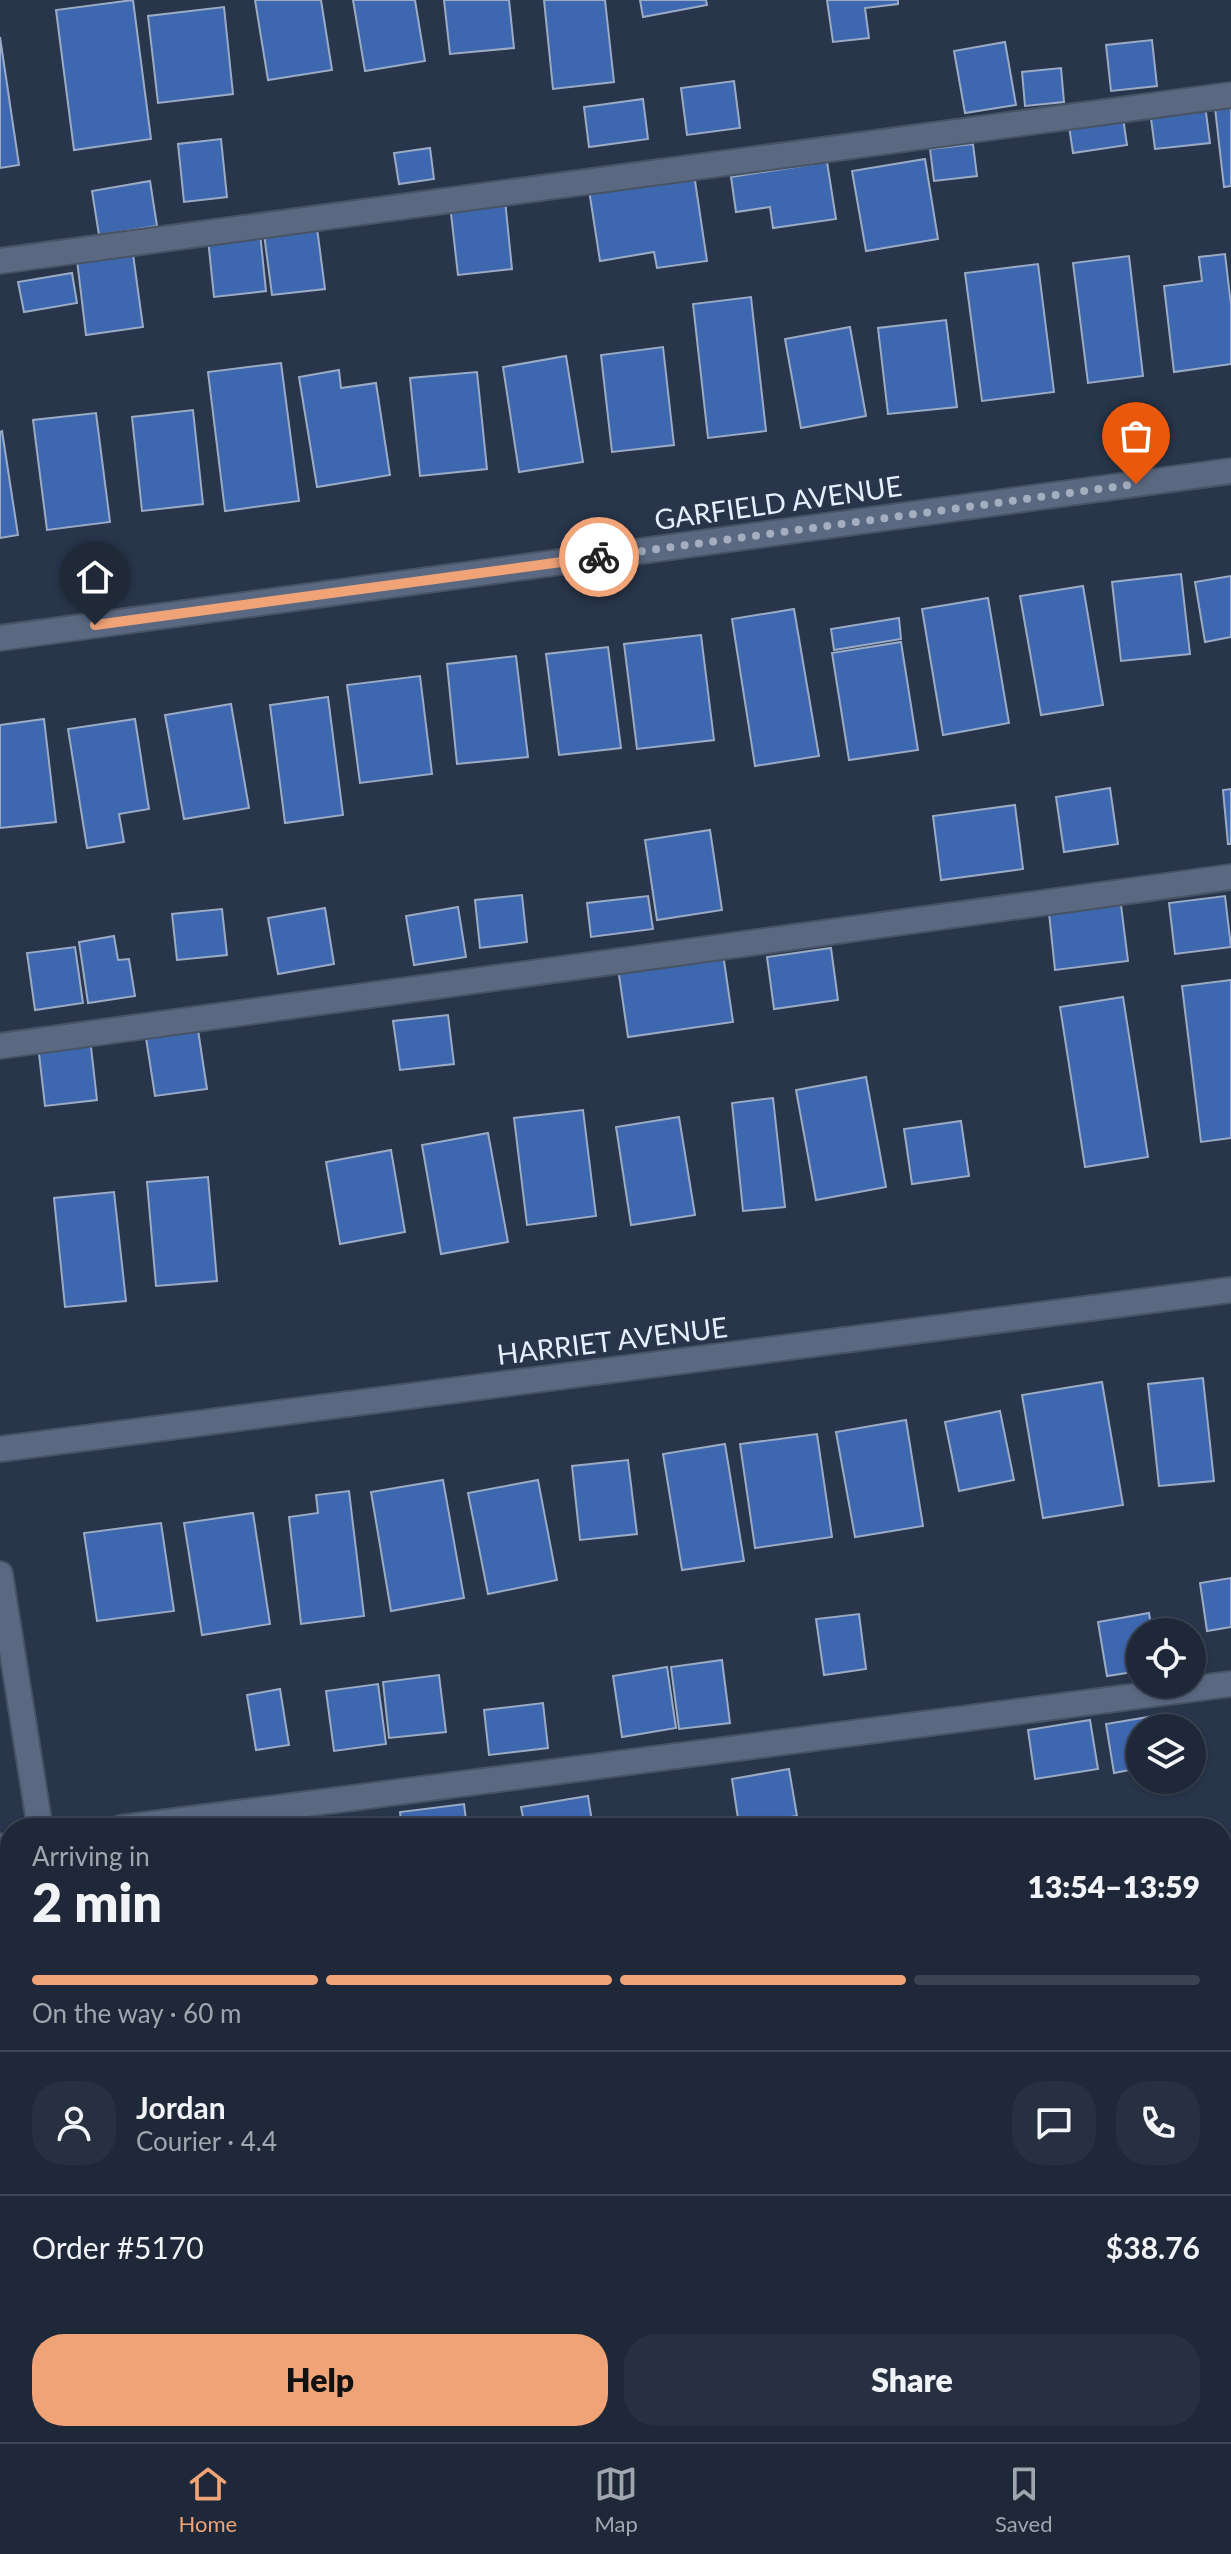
<!DOCTYPE html>
<html lang="en">
<head>
<meta charset="utf-8">
<style>
  body { margin:0; font-family:Lato,sans-serif; background:#263040; color:#f1f3f6; height:100vh; display:flex; flex-direction:column; font-size:30px; white-space:nowrap }
  * { box-sizing:border-box; margin:0 }
  p { font-size:26px; color:#a1a6ae }
  .icon { flex:none; width:44px; height:44px; fill:none; stroke:currentColor; stroke-width:2; stroke-linecap:round; stroke-linejoin:round }
  .map { position:relative; flex:1; overflow:hidden }
  .sheet { position:absolute; left:0px; top:1818px; width:1232px; height:624px; display:flex; flex-direction:column; background:#1e2838; border-radius:32px 32px 0 0; box-shadow:0 2px 6px #0004,0 0 0 2px #3c4453 }
  .sheet>* { flex:none }
  .controls { position:absolute; left:1126px; top:1618px; display:grid; gap:16px }
  .controls a { display:grid; place-items:center; width:80px; height:80px; border-radius:50%; background:#1e2838; box-shadow:0 2px 6px #0004,0 0 0 2px #3c4453; font-size:40px }
  .pin { position:absolute; display:grid; place-items:center; width:68px; height:68px; color:#fff; margin:-82px -34px; border-radius:50% 50% 50% 0; rotate:-45deg; box-shadow:0 0 8px #0007 }
  .pin .icon { rotate:45deg }
  .courier { position:absolute; display:grid; place-items:center; width:80px; height:80px; margin:-40px; border:6px solid #efa377; border-radius:50%; background:#fff; color:#222; box-shadow:0 2px 10px #0007 }
  .overview em { font-style:normal; font-weight:800 }
  .overview div { display:flex; flex-direction:column-reverse }
  .overview { display:flex; align-items:center; justify-content:space-between; height:136px; padding:0 32px }
  h1 { font-size:52px; font-weight:800; line-height:60px }
  .bar { display:grid; grid-template-columns:repeat(4,1fr); gap:12px 8px; align-content:center; height:96px; padding:0 32px }
  .bar i { height:10px; border-radius:6px; background:#3c4453 }
  .bar .on { background:#efa377 }
  .bar p { grid-column:span 4 }
  .line { display:flex; align-items:center; gap:20px; padding:0 32px; border-top:2px solid #3c4453 }
  .line div { flex:1 }
  .round { display:grid; place-items:center; flex:none; width:84px; height:84px; border-radius:32px; background:#263040 }
  .cta { display:flex; gap:16px; margin-top:auto; padding:16px 32px }
  .cta a { flex:1; height:92px; border-radius:32px; background:#efa377; color:#111; font-size:32px; font-weight:800; line-height:92px; text-align:center }
  .cta a+a { background:#263040; color:#f1f3f6 }
  .tabs { display:flex; justify-content:space-around; align-items:center; height:112px; border-top:2px solid #3c4453; background:#1e2838; font-size:22px; color:#a1a6ae }
  .tabs a { display:grid; justify-items:center; gap:4px }
  .tabs .on { color:#efa377 }
  .map>svg:first-child { display:block }
</style>
</head>
<body>
<div class="map">
<svg width="1231" height="2442" viewBox="0 0 1231 2442">
  <rect width="100%" height="100%" fill="#28354a"/>
  <g fill="#3d67af" stroke="#9babc5" stroke-width="2">
    <polygon points="133,0 151,139 74,150 56,10"/>
    <polygon points="255,0 321,0 332,70 268,80"/>
    <polygon points="353,0 415,0 425,61 365,71"/>
    <polygon points="444,0 509,0 514,48 450,54"/>
    <polygon points="544,0 605,0 614,82 553,89"/>
    <polygon points="640,0 706,0 707,5 643,17"/>
    <polygon points="827,0 898,0 898,4 865,8 869,38 833,42"/>
    <polygon points="224,7 233,94 158,103 148,16"/>
    <polygon points="0,37 19,165 0,168"/>
    <polygon points="1152,40 1157,86 1111,91 1106,45"/>
    <polygon points="1005,42 1016,105 965,113 954,51"/>
    <polygon points="1061,68 1064,102 1025,106 1022,72"/>
    <polygon points="734,81 740,128 687,135 681,88"/>
    <polygon points="643,99 648,139 589,147 584,107"/>
    <polygon points="1205,105 1210,143 1155,149 1150,111"/>
    <polygon points="1231,106 1231,186 1224,187 1215,108"/>
    <polygon points="1123,118 1127,145 1073,153 1069,126"/>
    <polygon points="221,139 227,197 184,202 178,144"/>
    <polygon points="973,144 977,176 934,181 930,149"/>
    <polygon points="430,148 434,179 399,184 394,153"/>
    <polygon points="925,159 938,239 866,251 852,171"/>
    <polygon points="827,162 836,219 773,228 770,207 736,212 731,177"/>
    <polygon points="694,174 707,261 657,268 654,252 600,261 589,190"/>
    <polygon points="150,181 157,226 99,235 92,191"/>
    <polygon points="505,200 512,269 458,275 450,205"/>
    <polygon points="317,228 325,289 272,295 264,234"/>
    <polygon points="260,233 266,291 214,297 208,239"/>
    <polygon points="133,254 143,327 86,335 77,260"/>
    <polygon points="1225,254 1231,305 1231,364 1174,372 1164,286 1202,281 1199,257"/>
    <polygon points="1129,256 1143,376 1088,383 1073,263"/>
    <polygon points="1038,264 1054,392 982,401 965,273"/>
    <polygon points="72,273 77,303 24,312 18,282"/>
    <polygon points="751,297 766,431 708,438 693,304"/>
    <polygon points="946,320 957,407 888,414 878,328"/>
    <polygon points="850,327 866,416 801,428 785,339"/>
    <polygon points="663,347 674,445 612,452 601,355"/>
    <polygon points="566,356 583,462 519,472 503,367"/>
    <polygon points="281,363 299,501 225,511 208,372"/>
    <polygon points="339,370 341,388 376,383 390,475 317,487 299,377"/>
    <polygon points="477,372 487,469 420,476 410,378"/>
    <polygon points="193,410 203,504 142,511 132,417"/>
    <polygon points="96,413 110,522 47,530 33,420"/>
    <polygon points="2,431 18,535 0,538 0,432"/>
    <polygon points="1181,574 1190,654 1121,661 1112,582"/>
    <polygon points="1231,576 1231,637 1205,642 1195,582"/>
    <polygon points="1083,586 1103,705 1041,715 1020,596"/>
    <polygon points="988,598 1009,723 943,735 922,609"/>
    <polygon points="794,609 819,756 755,766 732,619"/>
    <polygon points="899,618 901,639 834,650 831,629"/>
    <polygon points="701,635 714,740 637,749 624,644"/>
    <polygon points="901,642 918,750 849,760 832,653"/>
    <polygon points="608,647 621,748 559,755 546,654"/>
    <polygon points="516,656 528,757 457,764 447,664"/>
    <polygon points="420,676 432,774 360,783 347,685"/>
    <polygon points="328,697 343,815 285,823 270,705"/>
    <polygon points="231,704 249,808 184,819 165,715"/>
    <polygon points="44,719 56,822 0,828 0,725"/>
    <polygon points="135,719 149,809 119,814 124,842 87,848 68,729"/>
    <polygon points="1110,788 1118,844 1064,852 1056,797"/>
    <polygon points="1231,789 1231,844 1228,844 1223,790"/>
    <polygon points="1015,805 1023,869 941,880 933,816"/>
    <polygon points="710,830 722,910 657,920 645,840"/>
    <polygon points="522,895 527,942 480,948 475,900"/>
    <polygon points="648,896 653,929 591,937 587,903"/>
    <polygon points="1225,896 1231,947 1175,954 1169,903"/>
    <polygon points="1121,905 1128,961 1055,970 1049,913"/>
    <polygon points="458,907 466,957 414,965 406,916"/>
    <polygon points="325,908 334,964 278,974 268,918"/>
    <polygon points="222,909 227,955 177,960 172,914"/>
    <polygon points="114,936 118,960 129,959 135,996 88,1003 79,942"/>
    <polygon points="75,947 83,1003 35,1010 27,953"/>
    <polygon points="831,948 838,1000 774,1009 767,957"/>
    <polygon points="723,954 733,1022 628,1037 618,968"/>
    <polygon points="1231,980 1231,1138 1201,1142 1182,986"/>
    <polygon points="1123,997 1148,1157 1085,1167 1060,1007"/>
    <polygon points="448,1015 454,1064 400,1070 393,1021"/>
    <polygon points="198,1030 207,1089 155,1096 146,1038"/>
    <polygon points="90,1038 97,1100 45,1106 38,1045"/>
    <polygon points="866,1077 886,1187 816,1200 796,1090"/>
    <polygon points="773,1098 785,1207 743,1211 732,1103"/>
    <polygon points="583,1110 596,1216 527,1225 514,1118"/>
    <polygon points="679,1117 695,1215 631,1225 616,1127"/>
    <polygon points="961,1121 969,1176 912,1184 904,1129"/>
    <polygon points="488,1133 508,1242 441,1254 422,1145"/>
    <polygon points="391,1150 405,1232 340,1244 326,1162"/>
    <polygon points="208,1177 217,1281 156,1286 147,1182"/>
    <polygon points="114,1192 126,1301 65,1307 54,1198"/>
    <polygon points="1203,1378 1214,1481 1159,1486 1148,1384"/>
    <polygon points="1102,1382 1123,1505 1043,1518 1022,1395"/>
    <polygon points="1000,1411 1014,1480 959,1491 945,1422"/>
    <polygon points="906,1420 923,1526 855,1537 836,1432"/>
    <polygon points="817,1434 832,1537 755,1548 740,1444"/>
    <polygon points="725,1444 744,1561 682,1570 663,1454"/>
    <polygon points="628,1460 637,1534 580,1540 572,1466"/>
    <polygon points="443,1480 464,1598 391,1611 371,1492"/>
    <polygon points="538,1480 557,1580 488,1594 468,1493"/>
    <polygon points="349,1491 364,1616 301,1624 289,1517 318,1513 316,1495"/>
    <polygon points="253,1513 270,1624 202,1635 184,1523"/>
    <polygon points="161,1523 174,1611 97,1621 84,1533"/>
    <polygon points="1231,1578 1231,1627 1207,1631 1200,1583"/>
    <polygon points="1149,1613 1152,1632 1140,1632 1140,1671 1107,1676 1098,1622"/>
    <polygon points="859,1614 866,1669 824,1675 816,1619"/>
    <polygon points="722,1660 730,1723 679,1729 671,1667"/>
    <polygon points="667,1667 676,1728 622,1737 613,1676"/>
    <polygon points="439,1675 446,1732 389,1738 383,1682"/>
    <polygon points="378,1684 386,1744 334,1751 326,1691"/>
    <polygon points="280,1689 289,1745 256,1750 247,1695"/>
    <polygon points="543,1703 548,1748 489,1755 484,1710"/>
    <polygon points="1154,1716 1156,1728 1140,1728 1140,1768 1114,1773 1106,1724"/>
    <polygon points="1090,1720 1098,1769 1035,1779 1028,1730"/>
    <polygon points="789,1769 797,1816 739,1825 732,1779"/>
    <polygon points="588,1796 593,1828 525,1828 521,1807"/>
    <polygon points="464,1804 467,1828 402,1828 400,1812"/>
    <polygon points="321,1822 322,1828 279,1828"/>
    <polygon points="1222,2212 1231,2270 1231,2281 1226,2282 1231,2322 1222,2323"/>
    <polygon points="10,2419 10,2432 23,2432 25,2442 0,2442 0,2420"/>
    <polygon points="225,2432 294,2432 295,2435 289,2436 290,2442 226,2442"/>
    <polygon points="508,2432 556,2432 558,2442 509,2442"/>
    <polygon points="978,2432 1012,2432 1013,2442 979,2442"/>
    <polygon points="919,2433 920,2442 883,2442 883,2439"/>
  </g>
  <g fill="none" stroke-linecap="round" stroke-linejoin="round">
    <defs>
      <g id="minor">
        <polyline points="0,261 1231,95"/>
        <polyline points="0,638 1231,471"/>
        <polyline points="0,1046 1231,877"/>
        <polyline points="0,1449 1231,1290"/>
        <polyline points="0,1574 40,1828"/>
        <polyline points="121,1828 1231,1684"/>
        <polyline points="0,1847 10,1845"/>
        <polyline points="1222,2087 1231,2086"/>
        <polyline points="0,2244 10,2243"/>
        <polyline points="130,2432 132,2442"/>
      </g>
    </defs>
    <use href="#minor" stroke="#485365" stroke-width="28"/>
    <use href="#minor" stroke="#5a6881" stroke-width="24"/>
  </g>
  <g fill="none" stroke-linecap="round" stroke-linejoin="round">
    <polyline stroke="#a4aebe" stroke-width="8" stroke-dasharray="0 14.4" points="599,557 1136,484"/>
    <polyline stroke="#efa377" stroke-width="10" points="95,625 599,557"/>
  </g>
  <g text-anchor="middle" dominant-baseline="central" stroke-width="8" stroke-linejoin="round" paint-order="stroke">
    <g font-size="28" fill="#e6effd" stroke="#28354a">
      <text transform="translate(778 502) rotate(-8)">GARFIELD AVENUE</text>
      <text transform="translate(612 1340) rotate(-7)">HARRIET AVENUE</text>
    </g>
  </g>
</svg>
<div class="controls">
<a><svg class="icon" aria-label="locate" viewBox="0 0 24 24"><circle cx="12" cy="12" r="6"/><path d="M12 2v4M12 18v4M2 12h4M18 12h4"/></svg></a>
<a><svg class="icon" aria-label="layers" viewBox="0 0 24 24"><path d="M12 4l9 5-9 5-9-5zM3 14l9 5 9-5"/></svg></a>
</div>
<div class="pin" style="left:1136px;top:484px;background:#ea580c"><svg class="icon" aria-label="bag" viewBox="0 0 24 24"><path d="M5 8h14l-1 12H6zM9 8a3 3 0 0 1 6 0"/></svg></div>
<div class="pin" style="left:95px;top:625px;background:#1f2937"><svg class="icon" aria-label="home" viewBox="0 0 24 24"><path d="M3 11l9-7 9 7M6 9v11h12V9"/></svg></div>
<div class="courier" style="left:599px;top:557px"><svg class="icon" aria-label="bike" viewBox="0 0 24 24"><circle cx="6" cy="16" r="4"/><circle cx="18" cy="16" r="4"/><path d="M6 16l4-8h5l3 8M10 8l3 8H6M13 5h3"/></svg></div>
<section class="sheet">
<div class="overview"><div><h1>2 min</h1><p>Arriving in</p></div><em>13:54–13:59</em></div>
<div class="bar"><i class="on"></i><i class="on"></i><i class="on"></i><i></i><p>On the way · 60 m</p></div>
<div class="line" style="height:144px"><a class="round"><svg class="icon" aria-label="person" viewBox="0 0 24 24"><circle cx="12" cy="8" r="4"/><path d="M4 21q1-7 8-7t8 7"/></svg></a><div><b>Jordan</b><p>Courier · 4.4</p></div><a class="round"><svg class="icon" aria-label="chat" viewBox="0 0 24 24"><path d="M4 5h16v11H9l-5 4z"/></svg></a><a class="round"><svg class="icon" aria-label="phone" viewBox="0 0 24 24"><path d="M5 4h4l2 5-3 2q2 4 5 5l2-3 5 2v4C11 20 4 13 5 4z"/></svg></a></div>
<div class="line" style="height:104px"><div>Order #5170</div><b>$38.76</b></div>
<div class="cta"><a>Help</a><a>Share</a></div>
</section>
</div>
<nav class="tabs">
<a class="on"><svg class="icon" aria-label="home" viewBox="0 0 24 24"><path d="M3 11l9-7 9 7M6 9v11h12V9"/></svg>Home</a>
<a><svg class="icon" aria-label="map" viewBox="0 0 24 24"><path d="M3 6l6-2 6 2 6-2v14l-6 2-6-2-6 2zM9 4v14M15 6v14"/></svg>Map</a>
<a><svg class="icon" aria-label="saved" viewBox="0 0 24 24"><path d="M7 4h10v16l-5-4-5 4z"/></svg>Saved</a>
</nav>
</body>
</html>
